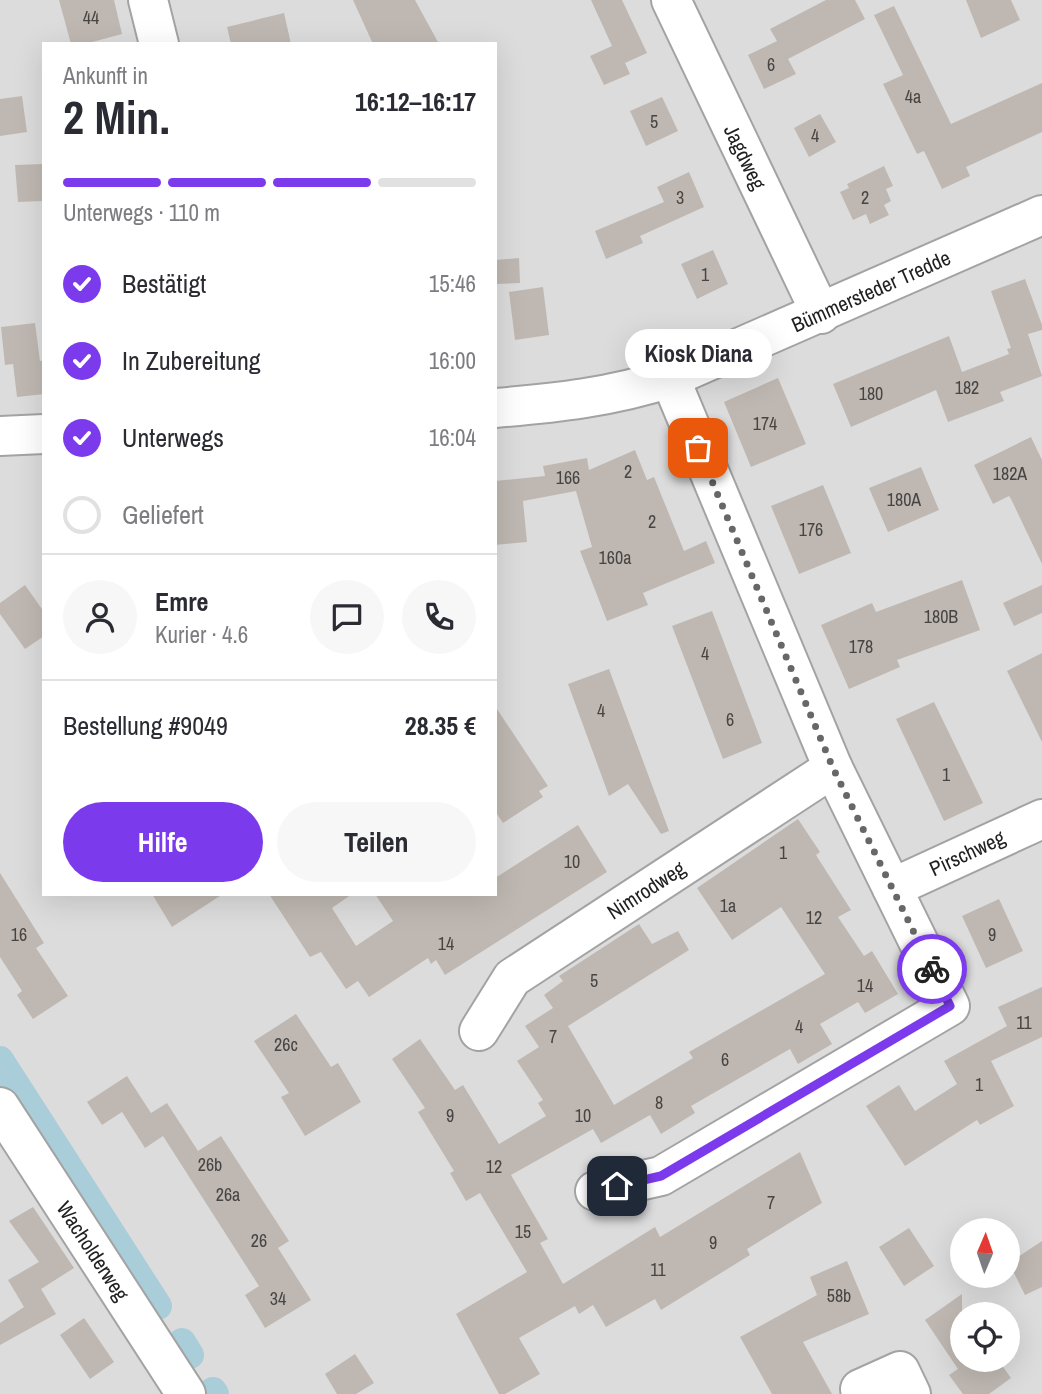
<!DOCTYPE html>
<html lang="de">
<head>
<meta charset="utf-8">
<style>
  body { margin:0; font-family:"Archivo Narrow",sans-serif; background:#f7f7f7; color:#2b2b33; height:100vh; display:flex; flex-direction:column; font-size:26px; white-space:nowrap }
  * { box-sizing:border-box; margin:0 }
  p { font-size:23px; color:#7c7c81 }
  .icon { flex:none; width:38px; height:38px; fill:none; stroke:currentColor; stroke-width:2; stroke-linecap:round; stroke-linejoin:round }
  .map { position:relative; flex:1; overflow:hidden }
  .details { position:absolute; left:42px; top:42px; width:455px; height:854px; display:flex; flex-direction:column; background:#fff; border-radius:0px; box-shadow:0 7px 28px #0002 }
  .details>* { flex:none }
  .needle { width:46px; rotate:2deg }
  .buttons { position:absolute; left:950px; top:1218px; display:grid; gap:14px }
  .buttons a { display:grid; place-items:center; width:70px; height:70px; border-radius:50%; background:#fff; box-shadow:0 7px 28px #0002; font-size:35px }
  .pin { position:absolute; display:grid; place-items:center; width:60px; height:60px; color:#fff; margin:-30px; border-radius:14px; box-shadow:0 4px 10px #0006 }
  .courier { position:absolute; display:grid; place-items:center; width:70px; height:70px; margin:-35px; border:5px solid #7c3aed; border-radius:50%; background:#fff; color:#222; box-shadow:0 2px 9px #0007 }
  .bubble { position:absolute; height:49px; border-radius:24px; background:#fff; box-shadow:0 7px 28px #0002; font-size:23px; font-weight:800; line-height:49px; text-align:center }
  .summary em { font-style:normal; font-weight:800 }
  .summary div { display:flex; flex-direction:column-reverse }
  .summary { display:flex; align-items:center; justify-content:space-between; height:119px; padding:0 21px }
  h1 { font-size:46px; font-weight:800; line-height:52px }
  .bar { display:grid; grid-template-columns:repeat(4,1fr); gap:10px 7px; align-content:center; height:84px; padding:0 21px }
  .bar i { height:9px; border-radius:5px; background:#e1e1e2 }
  .bar .on { background:#7c3aed }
  .bar p { grid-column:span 4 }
  .line { display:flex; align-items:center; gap:18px; padding:0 21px; border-top:2px solid #e1e1e2 }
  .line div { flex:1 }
  .round { display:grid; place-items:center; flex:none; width:74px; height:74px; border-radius:37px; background:#f7f7f7 }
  ol { padding:0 21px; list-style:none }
  li { display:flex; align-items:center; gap:21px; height:77px }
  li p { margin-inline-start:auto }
  li .icon { padding:7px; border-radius:50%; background:#7c3aed; color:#fff; stroke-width:4 }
  li:last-child { color:#7c7c81 }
  li i { width:38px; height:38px; border:4px solid #e1e1e2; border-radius:50% }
  .cta { display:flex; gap:14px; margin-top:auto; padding:14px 21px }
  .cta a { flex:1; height:80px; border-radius:42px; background:#7c3aed; color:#fff; font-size:28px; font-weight:800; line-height:80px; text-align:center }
  .cta a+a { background:#f7f7f7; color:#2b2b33 }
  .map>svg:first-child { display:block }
</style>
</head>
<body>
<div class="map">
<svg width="1042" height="1394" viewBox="0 0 1042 1394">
  <rect width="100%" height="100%" fill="#efece6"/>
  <path fill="#dddcdc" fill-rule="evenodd" d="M 0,0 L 1042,0 L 1042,1394 L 0,1394 ZM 44,44 L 495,44 L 495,894 L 44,894 ZM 962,1230 L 1008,1230 L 1008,1276 L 962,1276 ZM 962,1314 L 1008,1314 L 1008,1360 L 962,1360 Z"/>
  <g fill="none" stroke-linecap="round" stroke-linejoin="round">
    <g stroke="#a9cdd9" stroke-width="28">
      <polyline points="0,1060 158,1306"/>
      <polyline points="182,1342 190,1355"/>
      <polyline points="213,1391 215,1394"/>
    </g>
  </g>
  <g fill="#bfb8b2">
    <polygon points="59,0 114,0 122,34 85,44 71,44"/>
    <polygon points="353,0 415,0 439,44 373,44"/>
    <polygon points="591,0 622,0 647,53 625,63 630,74 604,85 590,56 612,46"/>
    <polygon points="826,0 855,0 865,19 788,59 796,74 764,89 748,55 777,41 770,29"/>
    <polygon points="966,0 1011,0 1020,20 981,38"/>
    <polygon points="894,6 951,124 1042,83 1042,132 966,167 970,176 942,189 924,151 917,154 883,84 903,75 874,15"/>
    <polygon points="284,13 291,44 231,44 227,27"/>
    <polygon points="22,96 27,132 0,136 0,99"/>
    <polygon points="662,97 678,131 646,146 630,111"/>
    <polygon points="820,114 836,142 809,157 794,128"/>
    <polygon points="44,164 44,201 18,202 15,165"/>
    <polygon points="884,166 893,186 886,189 891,201 884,205 889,215 870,224 866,214 853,220 840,192 849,188 847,184"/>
    <polygon points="689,172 704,207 640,236 643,243 606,259 595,231 664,202 657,187"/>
    <polygon points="713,250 728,284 697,299 681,264"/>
    <polygon points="519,258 520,283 495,284 495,260"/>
    <polygon points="1025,279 1042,325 1042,330 1028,334 1042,376 1000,392 1004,401 948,422 936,390 851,427 833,384 949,336 962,372 1009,354 1007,349 1011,348 991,291"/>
    <polygon points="543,287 549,335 515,340 509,292"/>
    <polygon points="35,323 40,361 44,360 44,394 17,397 13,364 5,365 1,327"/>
    <polygon points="778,378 806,444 751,467 724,402"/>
    <polygon points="1031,437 1042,460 1042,564 1011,499 1009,496 993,504 974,465"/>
    <polygon points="635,450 647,480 654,477 684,551 706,541 715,563 643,593 648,605 607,621 580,551 592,547 576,491 523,501 527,542 495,545 495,481 545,476 543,466 587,458 589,470"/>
    <polygon points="921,467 939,510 888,532 869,488"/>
    <polygon points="823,485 851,553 799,574 771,506"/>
    <polygon points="962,580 980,630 897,660 900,667 849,689 821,625 872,603 876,612"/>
    <polygon points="25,585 44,612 44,636 25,649 0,614 0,603"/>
    <polygon points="1042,585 1042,613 1014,626 1003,603"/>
    <polygon points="712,611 762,743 723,759 672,626"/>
    <polygon points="1042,653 1042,742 1007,671"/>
    <polygon points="609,669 669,831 661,834 628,784 609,796 568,684"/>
    <polygon points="934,702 983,803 944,821 896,719"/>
    <polygon points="495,706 548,786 539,791 543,797 503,823 495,811"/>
    <polygon points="798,819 820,852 816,855 851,910 838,917 864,956 872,951 898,994 865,1013 858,1002 820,1024 832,1044 798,1064 790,1049 691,1106 695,1113 661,1134 650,1115 601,1143 593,1129 511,1175 548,1239 540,1243 563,1284 655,1227 660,1237 800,1152 822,1203 747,1249 750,1255 661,1310 655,1299 606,1327 593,1305 579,1314 575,1306 519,1338 540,1374 505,1394 499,1394 456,1314 527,1272 480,1193 466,1201 450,1173 454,1171 418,1112 425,1108 392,1059 420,1039 455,1090 463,1085 499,1144 546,1116 538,1103 543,1100 517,1061 539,1047 525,1026 553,1008 544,995 563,981 559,976 639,924 652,944 678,931 689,950 568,1026 614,1105 693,1058 689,1052 825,974 781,907 732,940 697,888"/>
    <polygon points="578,825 607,872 445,975 436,960 431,964 428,958 369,997 358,981 346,989 321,952 310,957 269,894 352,894 332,908 356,946 393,921 375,894 495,894 495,878"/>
    <polygon points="0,873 44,943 36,948 68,996 33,1019 17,995 22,991 0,957"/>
    <polygon points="152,894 223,894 172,927"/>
    <polygon points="999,899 1023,951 986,968 962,916"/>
    <polygon points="1042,987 1042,1037 991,1061 1014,1106 980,1125 977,1120 905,1166 866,1106 899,1085 915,1111 957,1084 944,1061 1007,1026 998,1007"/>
    <polygon points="296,1014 331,1067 338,1063 361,1102 305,1136 281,1097 289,1093 254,1041"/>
    <polygon points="127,1076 151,1113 167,1103 198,1151 221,1136 289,1241 278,1248 311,1300 265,1328 245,1295 259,1286 163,1136 145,1148 122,1112 102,1125 87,1102"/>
    <polygon points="33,1207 74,1268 41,1289 56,1314 0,1345 0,1323 24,1307 8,1280 39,1262 9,1221"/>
    <polygon points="909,1228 934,1266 904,1286 879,1247"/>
    <polygon points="1042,1241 1042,1287 1025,1295 1009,1263"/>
    <polygon points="847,1261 869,1314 803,1342 832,1394 772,1394 740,1337 817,1295 810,1277"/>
    <polygon points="962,1294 962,1360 998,1360 1011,1378 989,1394 963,1394 949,1375 958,1369 925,1320"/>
    <polygon points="84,1318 114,1362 90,1379 60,1335"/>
    <polygon points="355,1354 374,1383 356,1394 337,1394 325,1374"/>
  </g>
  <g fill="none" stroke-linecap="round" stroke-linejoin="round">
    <defs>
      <g id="minor">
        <polyline points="148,0 159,44"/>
        <polyline points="671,0 821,314"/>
        <path d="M 495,408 C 556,403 612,397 670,378 L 1042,215"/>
        <polyline points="0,436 44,434"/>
        <polyline points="892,888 1042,819"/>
        <polyline points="479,1031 512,978 833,768"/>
        <polyline points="0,1107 186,1394"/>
        <polyline points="595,1191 661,1176 950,1006 833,768 670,378"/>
        <polyline points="863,1394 860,1389 900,1371 911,1394"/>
      </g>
    </defs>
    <use href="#minor" stroke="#a3a3a3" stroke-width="42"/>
    <use href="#minor" stroke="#fff" stroke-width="38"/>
  </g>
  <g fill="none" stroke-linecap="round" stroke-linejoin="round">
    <polyline stroke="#686765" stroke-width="7" stroke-dasharray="0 12.6" points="698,448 833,768 932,969"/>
    <polyline stroke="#7c3aed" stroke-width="9" points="617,1186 661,1176 950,1006 932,969"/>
  </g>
  <g text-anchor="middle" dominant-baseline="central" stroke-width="5" stroke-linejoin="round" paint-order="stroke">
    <g font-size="18" fill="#474544">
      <text x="91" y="17">44</text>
      <text x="771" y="64">6</text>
      <text x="913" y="96">4a</text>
      <text x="654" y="121">5</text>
      <text x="815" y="135">4</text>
      <text x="680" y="197">3</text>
      <text x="865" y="197">2</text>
      <text x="705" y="274">1</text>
      <text x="967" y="387">182</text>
      <text x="871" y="393">180</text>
      <text x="765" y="423">174</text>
      <text x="628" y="471">2</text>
      <text x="1010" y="473">182A</text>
      <text x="568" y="477">166</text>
      <text x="904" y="499">180A</text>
      <text x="652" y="521">2</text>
      <text x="811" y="529">176</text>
      <text x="615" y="557">160a</text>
      <text x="941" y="616">180B</text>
      <text x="861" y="646">178</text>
      <text x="705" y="653">4</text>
      <text x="601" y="710">4</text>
      <text x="730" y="719">6</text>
      <text x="946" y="774">1</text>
      <text x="783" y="852">1</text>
      <text x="572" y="861">10</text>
      <text x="728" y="905">1a</text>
      <text x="814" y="917">12</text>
      <text x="19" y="934">16</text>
      <text x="992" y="934">9</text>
      <text x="446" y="943">14</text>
      <text x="594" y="980">5</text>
      <text x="865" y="985">14</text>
      <text x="1024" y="1022">11</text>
      <text x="799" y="1026">4</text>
      <text x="553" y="1036">7</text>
      <text x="286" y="1044">26c</text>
      <text x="725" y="1059">6</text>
      <text x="979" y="1084">1</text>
      <text x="659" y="1102">8</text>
      <text x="450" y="1115">9</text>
      <text x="583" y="1115">10</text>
      <text x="210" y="1164">26b</text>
      <text x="494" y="1166">12</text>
      <text x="228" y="1194">26a</text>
      <text x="771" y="1202">7</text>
      <text x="523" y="1231">15</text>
      <text x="259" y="1240">26</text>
      <text x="713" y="1242">9</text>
      <text x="658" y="1269">11</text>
      <text x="839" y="1295">58b</text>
      <text x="278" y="1298">34</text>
    </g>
    <g font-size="21" fill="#1f1f1f" stroke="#fff">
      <text transform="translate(745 157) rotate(64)">Jagdweg</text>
      <text transform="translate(871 291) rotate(-24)">Bümmersteder Tredde</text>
      <text transform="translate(967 853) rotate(-25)">Pirschweg</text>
      <text transform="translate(646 890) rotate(-33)">Nimrodweg</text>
      <text transform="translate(93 1251) rotate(57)">Wacholderweg</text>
    </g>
  </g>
</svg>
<div class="buttons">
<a><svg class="needle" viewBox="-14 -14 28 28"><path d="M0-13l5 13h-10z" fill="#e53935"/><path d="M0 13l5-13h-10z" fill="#7c7c81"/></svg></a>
<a><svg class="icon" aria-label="locate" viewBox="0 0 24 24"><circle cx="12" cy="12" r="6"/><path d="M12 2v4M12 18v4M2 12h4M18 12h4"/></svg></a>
</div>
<div class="pin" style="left:698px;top:448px;background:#ea580c"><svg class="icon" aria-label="bag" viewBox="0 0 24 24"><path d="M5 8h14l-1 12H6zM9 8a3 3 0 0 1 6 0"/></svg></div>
<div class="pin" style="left:617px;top:1186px;background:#1f2937"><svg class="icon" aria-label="home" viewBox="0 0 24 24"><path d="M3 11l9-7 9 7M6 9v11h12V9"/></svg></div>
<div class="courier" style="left:932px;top:969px"><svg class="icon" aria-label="bike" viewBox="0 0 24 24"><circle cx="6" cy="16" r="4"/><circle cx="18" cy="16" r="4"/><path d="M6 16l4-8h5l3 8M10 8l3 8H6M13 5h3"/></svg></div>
<div class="bubble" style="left:625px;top:329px;width:147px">Kiosk Diana</div>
<section class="details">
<div class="summary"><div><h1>2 Min.</h1><p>Ankunft in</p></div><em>16:12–16:17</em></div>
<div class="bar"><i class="on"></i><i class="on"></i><i class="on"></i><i></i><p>Unterwegs · 110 m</p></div>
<ol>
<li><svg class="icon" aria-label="check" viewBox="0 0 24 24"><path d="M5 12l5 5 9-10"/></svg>Bestätigt<p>15:46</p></li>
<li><svg class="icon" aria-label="check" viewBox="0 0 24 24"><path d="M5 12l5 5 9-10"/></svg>In Zubereitung<p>16:00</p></li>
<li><svg class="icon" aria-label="check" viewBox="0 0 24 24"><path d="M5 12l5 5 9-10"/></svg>Unterwegs<p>16:04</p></li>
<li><i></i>Geliefert</li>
</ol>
<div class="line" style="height:126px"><a class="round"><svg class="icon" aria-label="person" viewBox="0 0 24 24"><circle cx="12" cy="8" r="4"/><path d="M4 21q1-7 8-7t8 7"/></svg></a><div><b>Emre</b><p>Kurier · 4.6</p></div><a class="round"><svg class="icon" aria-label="chat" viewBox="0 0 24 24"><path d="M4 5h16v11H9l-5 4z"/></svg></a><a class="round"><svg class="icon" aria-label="phone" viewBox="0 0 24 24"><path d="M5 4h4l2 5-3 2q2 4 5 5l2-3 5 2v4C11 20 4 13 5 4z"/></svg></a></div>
<div class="line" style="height:91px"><div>Bestellung #9049</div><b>28.35 €</b></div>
<div class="cta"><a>Hilfe</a><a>Teilen</a></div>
</section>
</div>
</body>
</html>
